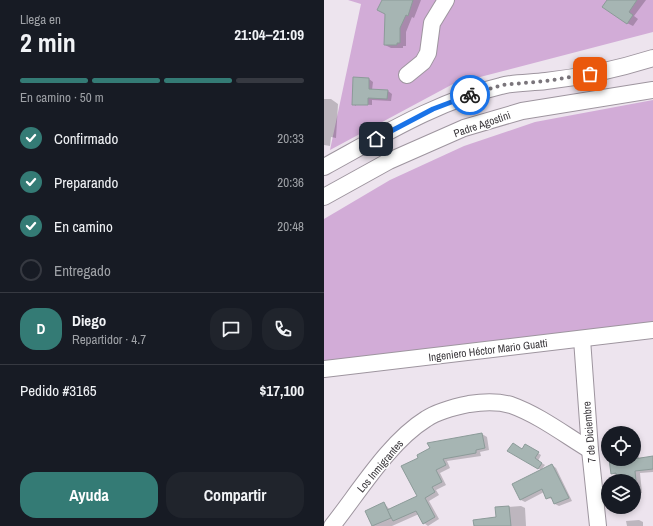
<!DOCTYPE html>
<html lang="es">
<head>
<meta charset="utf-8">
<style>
  body { margin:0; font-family:"Archivo Narrow",sans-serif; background:#20242c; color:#f1f3f6; height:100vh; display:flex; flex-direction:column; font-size:15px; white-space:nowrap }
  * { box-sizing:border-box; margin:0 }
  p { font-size:13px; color:#9ea1a6 }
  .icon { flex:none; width:22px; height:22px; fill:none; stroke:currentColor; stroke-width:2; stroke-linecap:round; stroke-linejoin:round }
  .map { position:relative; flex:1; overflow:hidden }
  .sheet { display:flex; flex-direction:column; background:#171b24; width:324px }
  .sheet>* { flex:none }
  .buttons { position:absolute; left:277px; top:426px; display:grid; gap:8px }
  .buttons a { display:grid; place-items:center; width:40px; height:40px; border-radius:50%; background:#171b24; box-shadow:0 2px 6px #0003; font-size:20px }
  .pin { position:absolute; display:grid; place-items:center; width:34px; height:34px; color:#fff; margin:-17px; border-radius:8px; box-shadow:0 2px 6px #0006 }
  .courier { position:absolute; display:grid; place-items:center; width:40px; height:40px; margin:-20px; border:3px solid #1a73e8; border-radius:50%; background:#fff; color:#222; box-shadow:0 1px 5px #0007 }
  .summary em { font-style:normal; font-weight:700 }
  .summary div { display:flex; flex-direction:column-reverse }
  .summary { display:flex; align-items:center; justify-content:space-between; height:68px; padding:0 20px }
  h1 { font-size:26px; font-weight:700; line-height:30px }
  .bar { display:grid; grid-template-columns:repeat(4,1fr); gap:6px 4px; align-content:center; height:48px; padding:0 20px }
  .bar i { height:5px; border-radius:3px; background:#363941 }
  .bar .selected { background:#347b75 }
  .bar p { grid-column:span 4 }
  .line { display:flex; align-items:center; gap:10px; padding:0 20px; border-top:1px solid #363941 }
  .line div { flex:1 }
  .round { display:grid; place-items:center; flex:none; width:42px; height:42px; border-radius:16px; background:#20242c }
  ol { padding:0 20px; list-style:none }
  li { display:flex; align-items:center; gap:12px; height:44px }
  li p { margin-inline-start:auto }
  li .icon { padding:4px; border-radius:50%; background:#347b75; color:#fff; stroke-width:4 }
  li:last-child { color:#9ea1a6 }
  li i { width:22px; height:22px; border:2px solid #363941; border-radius:50% }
  .button { display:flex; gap:8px; margin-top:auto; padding:8px 20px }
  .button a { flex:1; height:46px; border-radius:16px; background:#347b75; color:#fff; font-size:16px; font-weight:700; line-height:46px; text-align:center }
  .button a+a { background:#20242c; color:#f1f3f6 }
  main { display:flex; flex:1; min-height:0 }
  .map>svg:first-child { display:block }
</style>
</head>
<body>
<main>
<section class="sheet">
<div class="summary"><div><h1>2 min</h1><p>Llega en</p></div><em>21:04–21:09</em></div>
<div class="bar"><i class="selected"></i><i class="selected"></i><i class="selected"></i><i></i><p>En camino · 50 m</p></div>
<ol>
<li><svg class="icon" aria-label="check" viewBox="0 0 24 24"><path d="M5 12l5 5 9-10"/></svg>Confirmado<p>20:33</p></li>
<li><svg class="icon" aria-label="check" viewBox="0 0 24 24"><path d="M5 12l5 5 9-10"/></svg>Preparando<p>20:36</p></li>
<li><svg class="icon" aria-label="check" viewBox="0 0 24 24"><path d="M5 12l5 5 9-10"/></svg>En camino<p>20:48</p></li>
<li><i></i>Entregado</li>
</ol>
<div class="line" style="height:72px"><b class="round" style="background:#347b75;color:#fff">D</b><div><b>Diego</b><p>Repartidor · 4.7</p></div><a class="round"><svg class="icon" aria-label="chat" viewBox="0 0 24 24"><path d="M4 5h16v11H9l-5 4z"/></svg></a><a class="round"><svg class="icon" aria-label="phone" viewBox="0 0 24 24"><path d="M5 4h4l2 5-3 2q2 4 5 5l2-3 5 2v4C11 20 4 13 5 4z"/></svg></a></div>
<div class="line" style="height:52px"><div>Pedido #3165</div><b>$17,100</b></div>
<div class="button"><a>Ayuda</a><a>Compartir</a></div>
</section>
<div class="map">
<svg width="329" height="526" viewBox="0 0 329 526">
  <rect width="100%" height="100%" fill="#ede4ee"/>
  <g fill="#d2acd7">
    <polygon points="24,0 329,0 329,32 129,84 6,150 37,4"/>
    <polygon points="329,100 329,324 0,363 0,219 66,180 140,146 211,122"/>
  </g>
  <g fill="#0003">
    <polygon points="59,0 97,0 90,18 88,17 82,32 82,46 79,46 79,48 67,48 61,45 62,13"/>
    <polygon points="284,0 322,0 310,16 314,19 309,26 303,23"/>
    <polygon points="45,79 49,82 48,90 64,91 68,94 67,101 48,100 48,105 32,104 32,106 29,104"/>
    <polygon points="0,99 7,99 14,104 12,138 7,137 6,146 0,145"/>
    <polygon points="158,434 163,437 165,450 156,452 157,456 123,461 126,468 116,473 122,485 112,490 115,495 105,501 115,519 104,526 100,523 95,514 68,526 50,526 43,511 60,503 66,510 94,496 79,467"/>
    <polygon points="201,445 217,455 214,461 221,465 217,470 185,451 198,450"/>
    <polygon points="310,452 314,454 315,458 329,457 329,472 316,473 318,493 312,494 313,507 301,509 298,507 310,507 310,481 294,481 293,476 288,473 286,459 310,459"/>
    <polygon points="228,465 232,468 248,501 235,506 231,504 229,499 223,498 220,492 201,502 197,500"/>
    <polygon points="197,506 201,508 202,526 159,526 173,517 172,508"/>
    <polygon points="315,520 319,522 319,526 303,526 302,521"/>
  </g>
  <g fill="#a6b5b3" stroke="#8c9b99">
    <polygon points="58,0 89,0 84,16 82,15 76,28 76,43 73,43 73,45 60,45 61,14 53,10"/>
    <polygon points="283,0 313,0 305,12 309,15 303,24 278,7"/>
    <polygon points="29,77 45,78 45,89 64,90 63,99 44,98 44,105 28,105"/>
    <polygon points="158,433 161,448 152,450 152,453 119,459 122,465 112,470 118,482 108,487 111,492 101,498 111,517 99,524 92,511 69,521 63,510 93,496 77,466 94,458 93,455 106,448 103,443"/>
    <polygon points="189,443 198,449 201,444 215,452 211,458 218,463 214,469 183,451"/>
    <polygon points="329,456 329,469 311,471 312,481 293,481 292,473 287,474 285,459 310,459"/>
    <polygon points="228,464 245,498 230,504 227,497 222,499 218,489 196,500 188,484"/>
    <polygon points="60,502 67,518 48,526 41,511"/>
    <polygon points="185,506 187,526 150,526 149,520 172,517 171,507"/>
  </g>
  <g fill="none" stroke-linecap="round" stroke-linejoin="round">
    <defs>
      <g id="minor">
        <polyline points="83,75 99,62 104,53 108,23 122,0"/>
        <path d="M 0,167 C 57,136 113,101 177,86 C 191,82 207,83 222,81 C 258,77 294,69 329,58"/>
        <polyline points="0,197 65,161 140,128 198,111 329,90"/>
        <polyline points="258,339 266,450 274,526"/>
        <polyline points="0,369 329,330"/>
        <path d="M 8,526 C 35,492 65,442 102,419 C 114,411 130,407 145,404 C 158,402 173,401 187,405 C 215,415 241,435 266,450"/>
      </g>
    </defs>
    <use href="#minor" stroke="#9e959f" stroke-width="18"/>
    <use href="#minor" stroke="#fff" stroke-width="16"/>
  </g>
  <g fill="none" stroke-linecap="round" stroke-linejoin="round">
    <polyline stroke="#7a757b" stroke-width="4" stroke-dasharray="0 7.2" points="146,95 178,85 222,81 266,74"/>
    <polyline stroke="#1a73e8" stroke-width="5" points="52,139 109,109 146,95"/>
  </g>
  <g text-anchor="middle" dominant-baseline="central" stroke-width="3" stroke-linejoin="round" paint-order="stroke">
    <g font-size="11" fill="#3c393d" stroke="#fff">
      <text transform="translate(158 124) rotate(-19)">Padre Agostini</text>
      <text transform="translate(164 350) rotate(-7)">Ingeniero Héctor Mario Guatti</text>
      <text transform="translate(265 432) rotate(-95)">7 de Diciembre</text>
      <text transform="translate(56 466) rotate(-50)">Los Inmigrantes</text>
    </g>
  </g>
</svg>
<div class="buttons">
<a><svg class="icon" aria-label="locate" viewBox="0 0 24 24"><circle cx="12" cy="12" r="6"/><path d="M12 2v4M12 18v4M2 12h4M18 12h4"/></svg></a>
<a><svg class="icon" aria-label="layers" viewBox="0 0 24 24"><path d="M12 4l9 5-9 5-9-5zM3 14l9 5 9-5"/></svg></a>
</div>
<div class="pin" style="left:266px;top:74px;background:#ea580c"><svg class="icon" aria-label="bag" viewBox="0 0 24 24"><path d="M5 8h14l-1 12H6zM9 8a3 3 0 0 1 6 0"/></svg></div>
<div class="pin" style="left:52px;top:139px;background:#1f2937"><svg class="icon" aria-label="home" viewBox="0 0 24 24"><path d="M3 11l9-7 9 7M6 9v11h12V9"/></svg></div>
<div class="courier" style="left:146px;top:95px"><svg class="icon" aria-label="bike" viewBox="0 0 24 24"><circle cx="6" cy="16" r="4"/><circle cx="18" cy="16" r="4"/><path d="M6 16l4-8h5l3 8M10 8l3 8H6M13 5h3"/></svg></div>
</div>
</main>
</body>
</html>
